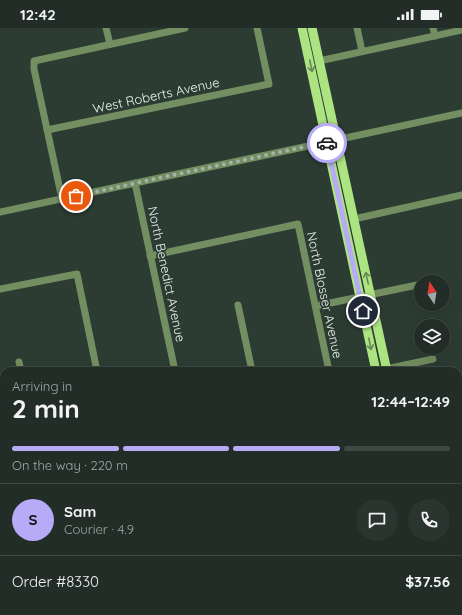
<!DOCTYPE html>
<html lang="en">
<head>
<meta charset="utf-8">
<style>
  body { margin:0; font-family:Quicksand,sans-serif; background:#29352e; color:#f1f3f6; height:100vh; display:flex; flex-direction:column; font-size:15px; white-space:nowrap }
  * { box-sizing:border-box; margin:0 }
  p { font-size:13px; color:#a2a8a7 }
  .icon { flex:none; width:22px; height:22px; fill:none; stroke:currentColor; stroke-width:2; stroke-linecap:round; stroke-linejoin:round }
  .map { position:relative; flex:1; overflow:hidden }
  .panel { position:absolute; left:0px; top:339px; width:462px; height:248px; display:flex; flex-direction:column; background:#212d26; border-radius:12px 12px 0 0; box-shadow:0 4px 16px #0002,0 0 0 1px #3e4943 }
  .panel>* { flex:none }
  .needle { width:26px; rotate:348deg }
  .tools { position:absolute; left:414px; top:247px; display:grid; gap:8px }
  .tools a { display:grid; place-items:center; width:36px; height:36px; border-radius:50%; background:#212d26; box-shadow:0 4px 16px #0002,0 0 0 1px #3e4943; font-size:20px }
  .pin { position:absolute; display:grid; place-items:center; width:34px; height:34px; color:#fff; margin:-17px; border:2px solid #fff; border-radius:50%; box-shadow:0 1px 4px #0007 }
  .courier { position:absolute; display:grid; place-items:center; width:40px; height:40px; margin:-20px; border:3px solid #b7abf7; border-radius:50%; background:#fff; color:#222; box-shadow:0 1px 5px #0007 }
  .summary em { font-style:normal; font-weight:700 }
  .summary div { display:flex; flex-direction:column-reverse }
  .summary { display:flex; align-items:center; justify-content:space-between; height:68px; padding:0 12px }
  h1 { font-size:26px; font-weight:700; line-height:30px }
  .bar { display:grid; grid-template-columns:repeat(4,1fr); gap:6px 4px; align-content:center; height:48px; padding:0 12px }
  .bar i { height:5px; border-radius:3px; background:#3e4943 }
  .bar .active { background:#b7abf7 }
  .bar p { grid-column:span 4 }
  .line { display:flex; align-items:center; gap:10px; padding:0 12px; border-top:1px solid #3e4943 }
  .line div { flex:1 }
  .round { display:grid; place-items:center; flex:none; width:42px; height:42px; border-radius:21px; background:#29352e }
  .status { display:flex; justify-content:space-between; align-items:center; height:28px; padding:0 20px; background:#212d26; direction:ltr }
  .status svg { height:11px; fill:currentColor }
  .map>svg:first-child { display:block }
</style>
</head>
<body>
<div class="status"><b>12:42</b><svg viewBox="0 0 49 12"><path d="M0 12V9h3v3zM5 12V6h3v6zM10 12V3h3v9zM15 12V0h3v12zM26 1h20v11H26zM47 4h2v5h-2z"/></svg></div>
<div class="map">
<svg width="462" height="587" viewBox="0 0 462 587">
  <rect width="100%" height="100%" fill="#2c3c33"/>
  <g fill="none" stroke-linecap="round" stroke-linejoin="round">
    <g stroke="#738e60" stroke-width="7">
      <polyline points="106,0 110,16"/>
      <polyline points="357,0 362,23"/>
      <polyline points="433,0 435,8"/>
      <polyline points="319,33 462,2"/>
      <polyline points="47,102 269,56 257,0"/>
      <polyline points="135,155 175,343"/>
      <polyline points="62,171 34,41 34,33 185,0"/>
      <polyline points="0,184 462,85"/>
      <polyline points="354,191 462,167"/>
      <polyline points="150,228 298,196 329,343"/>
      <polyline points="0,261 77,246 97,343"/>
      <polyline points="238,277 252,343"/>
      <polyline points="316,278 417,257"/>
      <polyline points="19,334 21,343"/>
      <polyline points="386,341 433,331"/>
      <polyline points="458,406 462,405"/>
      <polyline points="0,431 4,430"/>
      <polyline points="458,477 462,476"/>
      <polyline points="0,504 4,503"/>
      <polyline points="0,554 4,556"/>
      <polyline points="59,583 67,587"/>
      <polyline points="194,583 199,586 213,587"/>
      <polyline points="218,587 237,583"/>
    </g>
    <g stroke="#ade482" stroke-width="9">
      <polyline points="302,0 376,343"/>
      <polyline points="312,0 387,343"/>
      <polyline points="433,583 434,587"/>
    </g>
  </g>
  <defs><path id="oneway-shaft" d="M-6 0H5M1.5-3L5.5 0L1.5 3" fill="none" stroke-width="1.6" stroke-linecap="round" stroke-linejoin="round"/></defs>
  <g stroke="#668857">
    <use href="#oneway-shaft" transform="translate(311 38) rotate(78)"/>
    <use href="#oneway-shaft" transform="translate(367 250) rotate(-102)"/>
    <use href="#oneway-shaft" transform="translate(370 316) rotate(78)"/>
  </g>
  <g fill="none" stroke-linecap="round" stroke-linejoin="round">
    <polyline stroke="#a7b2ab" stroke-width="4" stroke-dasharray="0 7.2" points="76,168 327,114 327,115"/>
    <polyline stroke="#b7abf7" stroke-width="5" points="327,115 363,283"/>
  </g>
  <g text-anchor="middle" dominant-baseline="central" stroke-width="3.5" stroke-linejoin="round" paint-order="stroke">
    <g font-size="13" fill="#e9f2ec" stroke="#2c3c33">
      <text transform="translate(156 67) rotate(-12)">West Roberts Avenue</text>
      <text transform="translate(167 246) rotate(78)">North Benedict Avenue</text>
      <text transform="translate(325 267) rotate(78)">North Blosser Avenue</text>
    </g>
  </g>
</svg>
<div class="tools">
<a><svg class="needle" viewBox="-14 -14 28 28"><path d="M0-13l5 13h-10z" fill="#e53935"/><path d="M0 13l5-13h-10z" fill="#a2a8a7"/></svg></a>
<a><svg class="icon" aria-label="layers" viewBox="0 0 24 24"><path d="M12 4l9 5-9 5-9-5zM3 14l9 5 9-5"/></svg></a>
</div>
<div class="pin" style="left:76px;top:168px;background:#ea580c"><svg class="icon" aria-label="bag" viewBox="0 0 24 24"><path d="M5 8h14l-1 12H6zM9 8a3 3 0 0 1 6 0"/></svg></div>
<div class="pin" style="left:363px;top:283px;background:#1f2937"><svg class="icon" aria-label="home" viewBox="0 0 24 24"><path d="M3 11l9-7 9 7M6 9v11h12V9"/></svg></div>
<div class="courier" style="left:327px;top:115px"><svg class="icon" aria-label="car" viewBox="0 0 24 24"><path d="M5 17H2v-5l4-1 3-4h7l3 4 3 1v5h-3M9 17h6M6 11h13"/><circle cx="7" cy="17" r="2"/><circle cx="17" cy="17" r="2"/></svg></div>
<section class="panel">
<div class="summary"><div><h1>2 min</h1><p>Arriving in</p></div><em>12:44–12:49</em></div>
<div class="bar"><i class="active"></i><i class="active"></i><i class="active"></i><i></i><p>On the way · 220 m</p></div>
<div class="line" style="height:72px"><b class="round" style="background:#b7abf7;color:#111">S</b><div><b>Sam</b><p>Courier · 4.9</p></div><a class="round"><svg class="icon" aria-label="chat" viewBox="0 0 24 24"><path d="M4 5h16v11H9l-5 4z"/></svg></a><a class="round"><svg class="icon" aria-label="phone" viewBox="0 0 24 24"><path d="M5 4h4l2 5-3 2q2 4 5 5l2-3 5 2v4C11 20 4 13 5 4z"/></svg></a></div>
<div class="line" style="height:52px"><div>Order #8330</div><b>$37.56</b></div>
</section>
</div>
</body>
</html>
